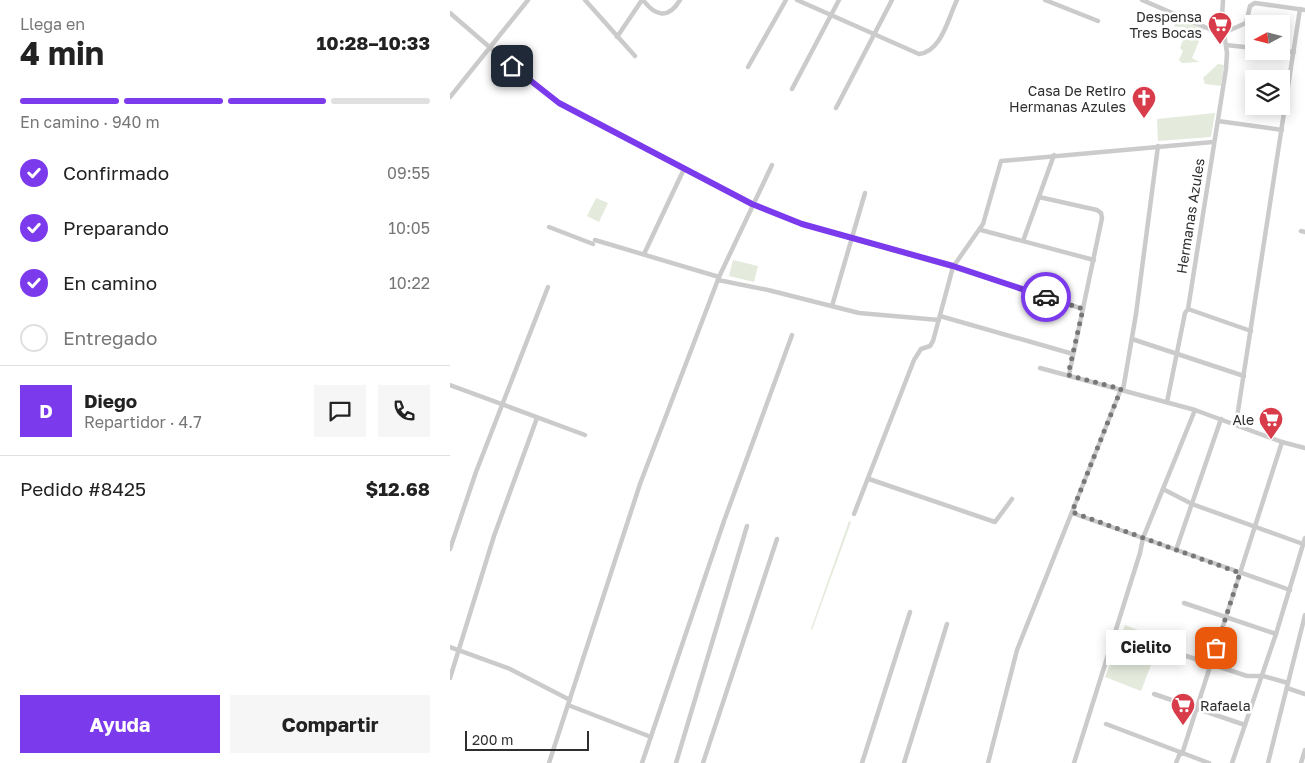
<!DOCTYPE html>
<html lang="es">
<head>
<meta charset="utf-8">
<style>
  body { margin:0; font-family:"Golos Text",sans-serif; background:#f6f6f6; color:#222; height:100vh; display:flex; flex-direction:column; font-size:19px; white-space:nowrap }
  * { box-sizing:border-box; margin:0 }
  p { font-size:16px; color:#767676 }
  .icon { flex:none; width:28px; height:28px; fill:none; stroke:currentColor; stroke-width:2; stroke-linecap:round; stroke-linejoin:round }
  .map { position:relative; flex:1; overflow:hidden }
  .side { display:flex; flex-direction:column; background:#fff; width:450px }
  .side>* { flex:none }
  .needle { width:32px; rotate:263deg }
  .tools { position:absolute; left:795px; top:15px; display:grid; gap:10px }
  .tools a { display:grid; place-items:center; width:45px; height:45px; border-radius:0px; background:#fff; box-shadow:0 2px 12px #0003; font-size:25px }
  .scale { position:absolute; left:15px; bottom:12px; width:124px; box-sizing:border-box; padding-left:5px; border:2px solid #2e2e2e; border-top:0; font-size:14px; line-height:18px; white-space:nowrap; color:#2e2e2e; -webkit-text-stroke:4px #fff; paint-order:stroke }
  .pin { position:absolute; display:grid; place-items:center; width:42px; height:42px; color:#fff; margin:-21px; border-radius:10px; box-shadow:0 2px 8px #0006 }
  .courier { position:absolute; display:grid; place-items:center; width:50px; height:50px; margin:-25px; border:4px solid #7c3aed; border-radius:50%; background:#fff; color:#222; box-shadow:0 1px 6px #0007 }
  .bubble { position:absolute; height:35px; border-radius:0px; background:#fff; box-shadow:0 2px 12px #0003; font-size:16px; font-weight:700; line-height:35px; text-align:center }
  .overview em { font-style:normal; font-weight:700 }
  .overview div { display:flex; flex-direction:column-reverse }
  .overview { display:flex; align-items:center; justify-content:space-between; height:85px; padding:0 20px }
  h1 { font-size:32px; font-weight:700; line-height:38px }
  .bar { display:grid; grid-template-columns:repeat(4,1fr); gap:8px 5px; align-content:center; height:60px; padding:0 20px }
  .bar i { height:6px; border-radius:4px; background:#e0e0e0 }
  .bar .selected { background:#7c3aed }
  .bar p { grid-column:span 4 }
  .line { display:flex; align-items:center; gap:12px; padding:0 20px; border-top:1px solid #e0e0e0 }
  .line div { flex:1 }
  .round { display:grid; place-items:center; flex:none; width:52px; height:52px; border-radius:0px; background:#f6f6f6 }
  ol { padding:0 20px; list-style:none }
  li { display:flex; align-items:center; gap:15px; height:55px }
  li p { margin-inline-start:auto }
  li .icon { padding:5px; border-radius:50%; background:#7c3aed; color:#fff; stroke-width:4 }
  li:last-child { color:#767676 }
  li i { width:28px; height:28px; border:2px solid #e0e0e0; border-radius:50% }
  .action { display:flex; gap:10px; margin-top:auto; padding:10px 20px }
  .action a { flex:1; height:58px; border-radius:0px; background:#7c3aed; color:#fff; font-size:20px; font-weight:700; line-height:58px; text-align:center }
  .action a+a { background:#f6f6f6; color:#222 }
  main { display:flex; flex:1; min-height:0 }
  .map>svg:first-child { display:block }
</style>
</head>
<body>
<main>
<section class="side">
<div class="overview"><div><h1>4 min</h1><p>Llega en</p></div><em>10:28–10:33</em></div>
<div class="bar"><i class="selected"></i><i class="selected"></i><i class="selected"></i><i></i><p>En camino · 940 m</p></div>
<ol>
<li><svg class="icon" aria-label="check" viewBox="0 0 24 24"><path d="M5 12l5 5 9-10"/></svg>Confirmado<p>09:55</p></li>
<li><svg class="icon" aria-label="check" viewBox="0 0 24 24"><path d="M5 12l5 5 9-10"/></svg>Preparando<p>10:05</p></li>
<li><svg class="icon" aria-label="check" viewBox="0 0 24 24"><path d="M5 12l5 5 9-10"/></svg>En camino<p>10:22</p></li>
<li><i></i>Entregado</li>
</ol>
<div class="line" style="height:90px"><b class="round" style="background:#7c3aed;color:#fff">D</b><div><b>Diego</b><p>Repartidor · 4.7</p></div><a class="round"><svg class="icon" aria-label="chat" viewBox="0 0 24 24"><path d="M4 5h16v11H9l-5 4z"/></svg></a><a class="round"><svg class="icon" aria-label="phone" viewBox="0 0 24 24"><path d="M5 4h4l2 5-3 2q2 4 5 5l2-3 5 2v4C11 20 4 13 5 4z"/></svg></a></div>
<div class="line" style="height:65px"><div>Pedido #8425</div><b>$12.68</b></div>
<div class="action"><a>Ayuda</a><a>Compartir</a></div>
</section>
<div class="map">
<svg width="855" height="763" viewBox="0 0 855 763">
  <rect width="100%" height="100%" fill="#fff"/>
  <g fill="#e4eadc">
    <polygon points="719,14 754,29 742,58 749,62 732,63 729,60 733,51 730,48 736,32 735,27 725,27"/>
    <polygon points="768,64 774,65 771,86 755,84 753,78"/>
    <polygon points="765,113 761,137 708,141 707,119"/>
    <polygon points="146,198 158,203 149,222 137,216"/>
    <polygon points="283,260 308,266 304,282 279,276"/>
    <polygon points="399,521 401,522 362,630 361,629"/>
    <polygon points="675,625 711,639 691,691 655,677"/>
  </g>
  <g fill="none" stroke-linecap="round" stroke-linejoin="round">
    <g stroke="#cbcbcb" stroke-width="4.5">
      <polyline points="135,0 185,56"/>
      <path d="M 193,0 C 205,16 218,20 230,0"/>
      <path d="M 347,0 L 469,54 C 492,51 498,18 507,0"/>
      <polyline points="595,0 648,21"/>
      <polyline points="692,0 771,34 796,23 800,6 805,3 855,10"/>
      <polyline points="0,13 72,75 109,103 302,204 351,224 503,267 633,309"/>
      <polyline points="771,34 773,0"/>
      <polyline points="167,37 192,0"/>
      <polyline points="776,45 804,48"/>
      <polyline points="831,51 844,52"/>
      <polyline points="298,67 336,0"/>
      <polyline points="342,89 389,0"/>
      <polyline points="0,97 78,0"/>
      <polyline points="386,108 442,0"/>
      <polyline points="768,121 832,130"/>
      <polyline points="589,197 647,210 651,213 652,218 619,375"/>
      <polyline points="99,227 143,244"/>
      <polyline points="531,230 644,260"/>
      <polyline points="851,231 855,232"/>
      <polyline points="145,240 269,277"/>
      <polyline points="573,241 604,155"/>
      <polyline points="194,254 234,169"/>
      <polyline points="268,280 318,290 409,313 489,320"/>
      <polyline points="382,306 415,193"/>
      <polyline points="738,309 801,331"/>
      <polyline points="490,316 623,354"/>
      <polyline points="682,339 794,376"/>
      <polyline points="590,368 745,410 832,442 855,448"/>
      <polyline points="0,385 135,435"/>
      <polyline points="673,390 686,314 708,146"/>
      <polyline points="717,402 735,313 738,309 776,69 777,53 774,33"/>
      <polyline points="786,424 850,9"/>
      <polyline points="419,479 545,522 562,499"/>
      <polyline points="713,489 742,504 853,544"/>
      <polyline points="622,513 840,590"/>
      <polyline points="404,514 464,360 471,349 480,346 483,341 503,267 533,224 551,161 763,142"/>
      <polyline points="0,549 26,472 98,287"/>
      <polyline points="726,550 771,419"/>
      <polyline points="734,603 826,634"/>
      <polyline points="0,647 60,669 120,700"/>
      <polyline points="718,650 797,676 813,676 838,683"/>
      <polyline points="0,678 44,536 87,418"/>
      <polyline points="837,688 855,694"/>
      <polyline points="704,694 795,725"/>
      <polyline points="118,705 201,737"/>
      <polyline points="656,724 759,763"/>
      <polyline points="732,754 832,442"/>
      <polyline points="99,763 190,484 269,277 322,165"/>
      <polyline points="192,763 274,521 342,335"/>
      <polyline points="226,763 297,526"/>
      <polyline points="253,763 327,539"/>
      <polyline points="412,763 460,612"/>
      <polyline points="454,763 497,624"/>
      <polyline points="538,763 567,650 671,389"/>
      <polyline points="624,763 690,553 693,538 745,410"/>
      <polyline points="726,763 730,753"/>
      <polyline points="782,763 826,634 855,538"/>
      <polyline points="818,763 855,615"/>
      <polyline points="851,763 855,750"/>
    </g>
  </g>
  <g fill="none" stroke-linecap="round" stroke-linejoin="round">
    <polyline stroke="#777" stroke-width="5" stroke-dasharray="0 9" points="596,297 633,309 618,375 671,389 622,512 790,573 766,648"/>
    <polyline stroke="#7c3aed" stroke-width="6" points="62,66 109,103 302,204 352,224 503,266 596,297"/>
  </g>
  <defs>
    <symbol id="supermarket-pin" viewBox="-11 -11 22 30"><path d="M0 17L-7.5 6A9.5 9.5 0 1 1 7.5 6Z" fill="#d83c4b" stroke="#fff"/><path d="M-6-5.5h2.5l.6 2H6L4.5 2H-2.5L-4.4-4H-6ZM-1.5 3.2a1.3 1.3 0 1 0 .1 0ZM3 3.2a1.3 1.3 0 1 0 .1 0Z" fill="#fff"/></symbol>
    <symbol id="church-pin" viewBox="-11 -11 22 30"><path d="M0 17L-7.5 6A9.5 9.5 0 1 1 7.5 6Z" fill="#d83c4b" stroke="#fff"/><path d="M-1.2-6h2.4v3.5h3.3v2.4h-3.3V6h-2.4V-.1h-3.3v-2.4h3.3Z" fill="#fff"/></symbol>
  </defs>
  <g fill-rule="evenodd">
    <use href="#supermarket-pin" x="756" y="10" width="28" height="38"/>
    <use href="#church-pin" x="680" y="84" width="28" height="38"/>
    <use href="#supermarket-pin" x="807" y="405" width="28" height="38"/>
    <use href="#supermarket-pin" x="719" y="691" width="28" height="38"/>
  </g>
  <g text-anchor="middle" dominant-baseline="central" stroke-width="5" stroke-linejoin="round" paint-order="stroke">
    <g font-size="14" fill="#2e2e2e" stroke="#fff" text-anchor="end">
      <text x="752" y="16">Despensa<tspan x="752" dy="16">Tres Bocas</tspan></text>
      <text x="676" y="90">Casa De Retiro<tspan x="676" dy="16">Hermanas Azules</tspan></text>
      <text x="804" y="419">Ale</text>
      <text x="750" y="705" text-anchor="start">Rafaela</text>
    </g>
    <g font-size="14" fill="#2e2e2e" stroke="#fff">
      <text transform="translate(740 216) rotate(-81)">Hermanas Azules</text>
    </g>
  </g>
</svg>
<div class="tools">
<a><svg class="needle" viewBox="-14 -14 28 28"><path d="M0-13l5 13h-10z" fill="#e53935"/><path d="M0 13l5-13h-10z" fill="#767676"/></svg></a>
<a><svg class="icon" aria-label="layers" viewBox="0 0 24 24"><path d="M12 4l9 5-9 5-9-5zM3 14l9 5 9-5"/></svg></a>
</div>
<div class="scale">200 m</div>
<div class="pin" style="left:766px;top:648px;background:#ea580c"><svg class="icon" aria-label="bag" viewBox="0 0 24 24"><path d="M5 8h14l-1 12H6zM9 8a3 3 0 0 1 6 0"/></svg></div>
<div class="pin" style="left:62px;top:66px;background:#1f2937"><svg class="icon" aria-label="home" viewBox="0 0 24 24"><path d="M3 11l9-7 9 7M6 9v11h12V9"/></svg></div>
<div class="courier" style="left:596px;top:297px"><svg class="icon" aria-label="car" viewBox="0 0 24 24"><path d="M5 17H2v-5l4-1 3-4h7l3 4 3 1v5h-3M9 17h6M6 11h13"/><circle cx="7" cy="17" r="2"/><circle cx="17" cy="17" r="2"/></svg></div>
<div class="bubble" style="left:656px;top:630px;width:80px">Cielito</div>
</div>
</main>
</body>
</html>
